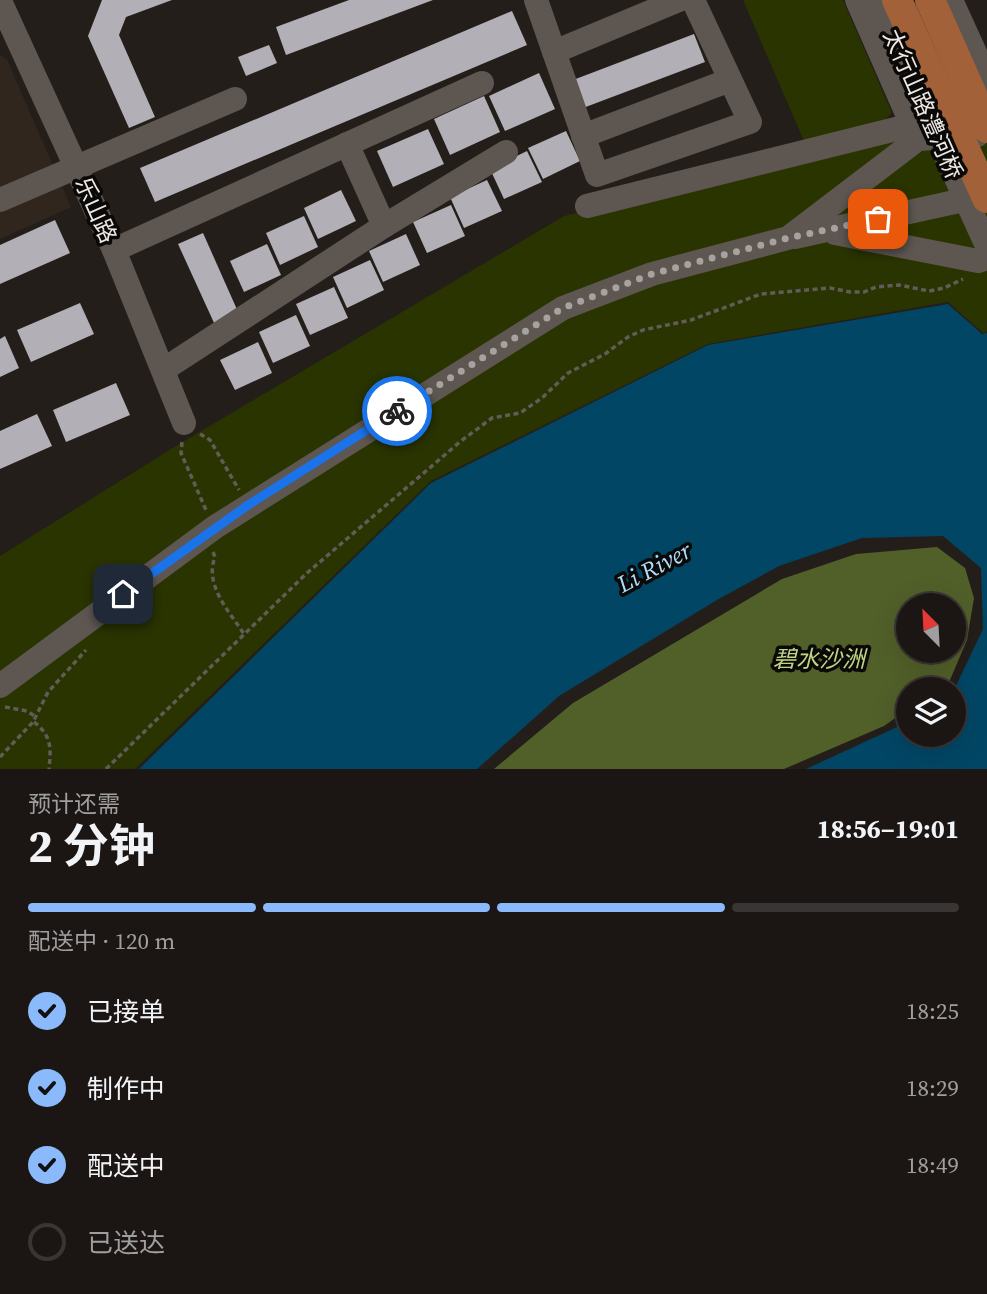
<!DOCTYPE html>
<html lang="zh">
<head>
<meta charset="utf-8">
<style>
  body { margin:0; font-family:"Source Serif 4","Noto Sans SC",serif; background:#241f1d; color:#f1f3f6; height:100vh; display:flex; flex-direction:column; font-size:26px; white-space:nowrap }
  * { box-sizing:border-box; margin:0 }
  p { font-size:23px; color:#a09fa0 }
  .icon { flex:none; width:38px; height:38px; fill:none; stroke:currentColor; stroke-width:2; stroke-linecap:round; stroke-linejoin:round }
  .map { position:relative; height:769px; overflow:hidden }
  .details { display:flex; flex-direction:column; background:#1b1614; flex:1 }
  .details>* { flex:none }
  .needle { width:46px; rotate:336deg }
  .fabs { position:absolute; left:896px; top:593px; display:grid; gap:14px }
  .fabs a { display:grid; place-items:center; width:70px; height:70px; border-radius:50%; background:#1b1614; box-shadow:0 7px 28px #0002,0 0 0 2px #393534; font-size:35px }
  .pin { position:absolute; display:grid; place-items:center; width:60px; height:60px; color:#fff; margin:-30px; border-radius:14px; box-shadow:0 4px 10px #0006 }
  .courier { position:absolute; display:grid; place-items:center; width:70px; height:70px; margin:-35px; border:5px solid #1a73e8; border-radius:50%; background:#fff; color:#222; box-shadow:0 2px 9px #0007 }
  .overview em { font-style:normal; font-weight:700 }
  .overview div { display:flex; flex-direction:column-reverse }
  .overview { display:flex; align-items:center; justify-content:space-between; height:119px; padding:0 28px }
  h1 { font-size:46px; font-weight:700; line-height:52px }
  .bar { display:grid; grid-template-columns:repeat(4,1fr); gap:10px 7px; align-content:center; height:84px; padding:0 28px }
  .bar i { height:9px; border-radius:5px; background:#393534 }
  .bar .selected { background:#8abafc }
  .bar p { grid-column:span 4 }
  ol { padding:0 28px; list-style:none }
  li { display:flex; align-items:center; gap:21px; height:77px }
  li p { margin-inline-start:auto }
  li .icon { padding:7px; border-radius:50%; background:#8abafc; color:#111; stroke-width:4 }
  li:last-child { color:#a09fa0 }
  li i { width:38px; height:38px; border:4px solid #393534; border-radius:50% }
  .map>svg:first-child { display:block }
</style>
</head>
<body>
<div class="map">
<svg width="987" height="769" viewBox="0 0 987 769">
  <rect width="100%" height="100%" fill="#241e1a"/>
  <polygon fill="#31261e" points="0,55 7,60 71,207 0,239"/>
  <g fill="#293400">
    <polygon points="743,0 843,0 892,113 879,125 804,141"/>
    <polygon points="890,137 932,149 987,143 987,332 983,333 948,302 708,344 431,481 135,769 0,769 0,556 176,446 564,216"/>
  </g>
  <path fill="#515f29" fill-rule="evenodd" d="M 937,547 L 965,568 L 974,598 L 967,640 L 950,680 L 936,689 L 908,690 L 908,709 L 884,726 L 784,769 L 494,769 L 573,703 L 782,579 L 856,554 ZM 908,606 L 954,606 L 954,651 L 908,651 Z"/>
  <polygon fill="#024665" points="948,304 982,334 987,333 987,769 806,769 908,722 908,735 954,735 954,690 983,629 981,568 943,536 862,538 779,566 717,600 559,696 477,769 139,769 431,483 708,345"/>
  <g fill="#b2afb7">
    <polygon points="102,0 172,0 126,17 119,35 155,117 129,128 88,36"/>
    <polygon points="349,0 433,0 286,55 276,27"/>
    <polygon points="512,11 527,45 155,202 140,168"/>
    <polygon points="694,34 705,62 583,108 573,80"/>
    <polygon points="269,45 277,63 246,76 238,57"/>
    <polygon points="539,73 555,109 505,131 489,96"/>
    <polygon points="484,96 500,132 450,155 434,119"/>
    <polygon points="428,129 444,164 393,187 377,151"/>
    <polygon points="566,131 580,161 543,179 528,148"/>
    <polygon points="527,151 542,182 504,199 490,169"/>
    <polygon points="487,180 502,211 464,228 450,197"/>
    <polygon points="341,190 356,221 318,239 304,208"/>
    <polygon points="451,205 465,236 427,253 413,222"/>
    <polygon points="304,216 318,247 280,265 266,233"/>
    <polygon points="55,220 70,253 0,284 0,245"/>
    <polygon points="203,233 239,314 215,325 178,244"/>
    <polygon points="406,234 420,265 383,282 369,251"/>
    <polygon points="267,244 281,275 244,292 230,261"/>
    <polygon points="370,260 384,290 347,308 333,277"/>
    <polygon points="334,287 348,318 310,335 296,304"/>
    <polygon points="80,303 94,334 31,362 17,330"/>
    <polygon points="296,315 310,346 273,363 259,332"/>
    <polygon points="5,336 19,368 0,377 0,339"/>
    <polygon points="258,342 272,373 235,390 220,360"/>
    <polygon points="116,383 130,415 66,442 53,410"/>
    <polygon points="37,414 52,446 0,469 0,431"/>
  </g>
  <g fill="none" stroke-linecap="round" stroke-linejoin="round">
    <g stroke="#625c59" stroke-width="3.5" stroke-dasharray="5 3.5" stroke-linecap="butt">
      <polyline points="200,434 210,440 239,490"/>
      <polyline points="182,442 181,453 206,510"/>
      <path d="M 213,552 L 215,557 C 204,585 229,611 244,634"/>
      <polyline points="5,707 27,711 36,717"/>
      <path d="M 34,722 C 52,736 51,748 49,769"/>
      <polyline points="0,757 33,722 48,692 86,650"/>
      <polyline points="106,769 307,573 461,441 492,418 520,413 542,398 568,373 605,354 628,337 643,330 691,320 761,294 830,288 850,292 864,292 876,287 899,285 929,291 944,288 963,279"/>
    </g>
    <g stroke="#5d5651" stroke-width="24">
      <polyline points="536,0 597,175 750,122 693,0"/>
      <polyline points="857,0 918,139"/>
      <polyline points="875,0 987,246"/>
      <polyline points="951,0 987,79"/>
      <polyline points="0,1 114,250 184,423"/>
      <polyline points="554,52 679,0"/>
      <polyline points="583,136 730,80"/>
      <polyline points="347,144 384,226"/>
      <polyline points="0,200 235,99"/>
      <polyline points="587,206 912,125"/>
      <polyline points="835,233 978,261 987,258"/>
      <polyline points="795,237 982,196"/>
      <polyline points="114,250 482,83"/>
      <polyline points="163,370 384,226 506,152"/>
      <polyline points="0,686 215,527 563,308 652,274 788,238 918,139 977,135"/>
    </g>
    <g stroke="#a26138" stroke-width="30">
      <polyline points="897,0 987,198"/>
      <polyline points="930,0 987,128"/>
    </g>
  </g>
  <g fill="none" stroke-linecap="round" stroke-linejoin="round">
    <polyline stroke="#a7a29f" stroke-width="7" stroke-dasharray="0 12.6" points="397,411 563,308 652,274 788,238 878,219"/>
    <polyline stroke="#1a73e8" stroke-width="9" points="123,594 248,505 397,411"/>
  </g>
  <g text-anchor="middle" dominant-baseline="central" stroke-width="7" stroke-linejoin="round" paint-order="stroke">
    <g font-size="23" fill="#ede9e6" stroke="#0b0907">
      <text transform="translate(923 104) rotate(66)">太行山路澧河桥</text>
      <text transform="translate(96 210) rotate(66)">乐山路</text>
    </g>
    <g font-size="23" font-style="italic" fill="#bed683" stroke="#0b0907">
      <text x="819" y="659">碧水沙洲</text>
    </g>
    <g font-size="24" font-style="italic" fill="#aedefd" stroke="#0b0907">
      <text transform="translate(654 567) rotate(-28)">Li River</text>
    </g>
  </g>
</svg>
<div class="fabs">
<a><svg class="needle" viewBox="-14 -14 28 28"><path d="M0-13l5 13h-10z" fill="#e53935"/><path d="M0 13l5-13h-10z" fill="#a09fa0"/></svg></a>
<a><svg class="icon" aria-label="layers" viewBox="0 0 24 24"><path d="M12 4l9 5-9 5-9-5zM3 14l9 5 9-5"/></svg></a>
</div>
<div class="pin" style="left:878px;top:219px;background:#ea580c"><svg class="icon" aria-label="bag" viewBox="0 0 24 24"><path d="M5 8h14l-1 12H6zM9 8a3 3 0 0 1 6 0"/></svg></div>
<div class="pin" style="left:123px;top:594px;background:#1f2937"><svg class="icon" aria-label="home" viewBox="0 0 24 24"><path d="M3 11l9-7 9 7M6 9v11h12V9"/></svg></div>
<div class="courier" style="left:397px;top:411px"><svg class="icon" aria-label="bike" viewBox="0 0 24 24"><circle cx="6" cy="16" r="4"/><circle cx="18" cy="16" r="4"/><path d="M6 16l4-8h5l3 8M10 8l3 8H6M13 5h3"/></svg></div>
</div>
<section class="details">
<div class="overview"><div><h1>2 分钟</h1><p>预计还需</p></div><em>18:56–19:01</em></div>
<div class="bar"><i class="selected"></i><i class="selected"></i><i class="selected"></i><i></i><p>配送中 · 120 m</p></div>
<ol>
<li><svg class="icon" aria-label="check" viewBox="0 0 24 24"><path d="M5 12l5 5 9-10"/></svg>已接单<p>18:25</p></li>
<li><svg class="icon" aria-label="check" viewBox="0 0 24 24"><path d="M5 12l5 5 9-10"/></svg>制作中<p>18:29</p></li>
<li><svg class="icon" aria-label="check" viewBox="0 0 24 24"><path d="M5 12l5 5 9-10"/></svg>配送中<p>18:49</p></li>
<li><i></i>已送达</li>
</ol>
</section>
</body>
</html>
